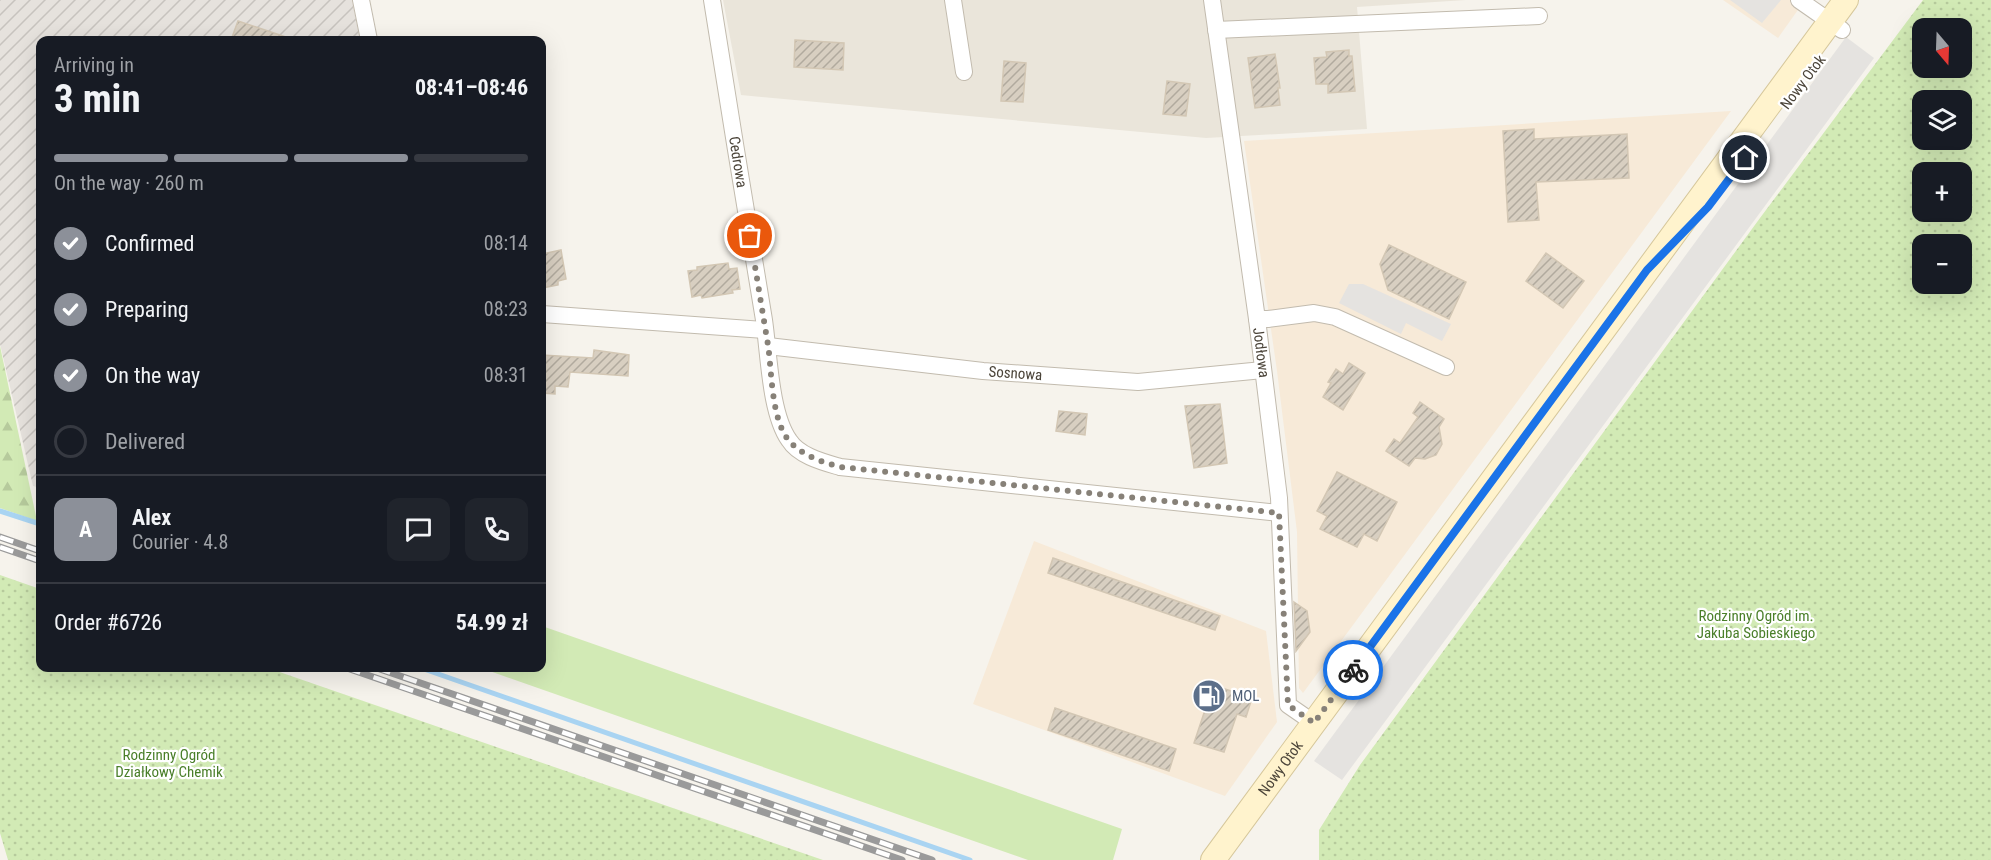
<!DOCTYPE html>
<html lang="en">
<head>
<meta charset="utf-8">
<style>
  body { margin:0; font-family:"Roboto Condensed",sans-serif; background:#20242c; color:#f1f3f6; height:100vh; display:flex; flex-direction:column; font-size:22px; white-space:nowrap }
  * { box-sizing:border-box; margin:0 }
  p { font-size:20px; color:#9ea1a6 }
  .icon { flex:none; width:33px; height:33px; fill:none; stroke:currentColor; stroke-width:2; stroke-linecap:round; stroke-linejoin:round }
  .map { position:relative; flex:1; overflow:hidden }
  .panel { position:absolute; left:36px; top:36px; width:510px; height:636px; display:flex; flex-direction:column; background:#171b24; border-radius:12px; box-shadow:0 6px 24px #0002 }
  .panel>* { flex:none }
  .needle { width:39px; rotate:161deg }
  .buttons { position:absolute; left:1912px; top:18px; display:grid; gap:12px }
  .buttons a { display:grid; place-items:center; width:60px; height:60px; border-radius:12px; background:#171b24; box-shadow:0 6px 24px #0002; font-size:30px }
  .pin { position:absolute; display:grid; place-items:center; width:51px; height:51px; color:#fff; margin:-26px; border:3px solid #fff; border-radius:50%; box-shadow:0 2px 6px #0007 }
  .courier { position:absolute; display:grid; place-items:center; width:60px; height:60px; margin:-30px; border:4px solid #1a73e8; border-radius:50%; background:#fff; color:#222; box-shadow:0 2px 8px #0007 }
  .overview em { font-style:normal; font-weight:700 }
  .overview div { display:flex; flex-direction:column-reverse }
  .overview { display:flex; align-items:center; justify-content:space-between; height:102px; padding:0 18px }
  h1 { font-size:39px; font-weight:700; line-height:45px }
  .bar { display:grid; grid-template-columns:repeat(4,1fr); gap:9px 6px; align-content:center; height:72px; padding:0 18px }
  .bar i { height:8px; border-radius:4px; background:#363941 }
  .bar .selected { background:#8c9099 }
  .bar p { grid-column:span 4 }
  .line { display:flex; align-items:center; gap:15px; padding:0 18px; border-top:2px solid #363941 }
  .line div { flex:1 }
  .round { display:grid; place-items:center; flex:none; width:63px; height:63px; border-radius:12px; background:#20242c }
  ol { padding:0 18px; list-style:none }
  li { display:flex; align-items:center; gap:18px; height:66px }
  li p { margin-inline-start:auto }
  li .icon { padding:6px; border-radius:50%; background:#8c9099; color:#fff; stroke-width:4 }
  li:last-child { color:#9ea1a6 }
  li i { width:33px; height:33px; border:3px solid #363941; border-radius:50% }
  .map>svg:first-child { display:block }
</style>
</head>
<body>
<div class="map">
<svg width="1991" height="860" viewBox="0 0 1991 860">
  <defs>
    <pattern id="industrial-furrows" width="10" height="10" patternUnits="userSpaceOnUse" patternTransform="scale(1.5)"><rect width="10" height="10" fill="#e6e2dd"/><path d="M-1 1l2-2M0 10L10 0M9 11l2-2" fill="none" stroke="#c7c3be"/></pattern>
    <pattern id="forest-firs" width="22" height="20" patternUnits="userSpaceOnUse" patternTransform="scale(1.5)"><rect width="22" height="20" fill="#d2eab5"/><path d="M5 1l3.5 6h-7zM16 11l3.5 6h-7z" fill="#b6ca9c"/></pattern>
    <pattern id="garden-dots" width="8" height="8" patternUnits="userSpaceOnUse" patternTransform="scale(1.5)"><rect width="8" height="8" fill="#d2eab5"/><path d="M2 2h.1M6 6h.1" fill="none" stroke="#b6ca9c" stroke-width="1.8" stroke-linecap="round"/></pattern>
    <pattern id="building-hatch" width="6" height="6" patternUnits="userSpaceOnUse" patternTransform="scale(1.5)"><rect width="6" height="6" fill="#d8cfc1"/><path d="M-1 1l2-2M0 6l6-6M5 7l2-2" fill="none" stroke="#b1aa9e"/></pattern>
  </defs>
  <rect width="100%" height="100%" fill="#f6f3ec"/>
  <polygon fill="#eae5da" points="723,0 1466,0 1357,7 1367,129 1206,138 741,95"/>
  <g fill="#f7ead8">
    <polygon points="1723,0 1805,0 1778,38"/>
    <polygon points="1731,111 1303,693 1299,688 1297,532 1277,371 1244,141"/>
    <polygon points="1034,541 1266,631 1277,722 1225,796 973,704"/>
  </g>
  <polygon fill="url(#industrial-furrows)" points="0,0 352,0 360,40 40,40 40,488 33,486 0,344"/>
  <polygon fill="#d2eab5" points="542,626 1122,829 1113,860 1028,860 481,668 542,668"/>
  <polygon fill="url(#forest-firs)" points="0,346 37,521 0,508"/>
  <g fill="url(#garden-dots)" fill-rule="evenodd">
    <path d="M 1923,0 L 1991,0 L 1991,860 L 1319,860 L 1319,830 L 1360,765 L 1760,218 ZM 1923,28 L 1962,28 L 1962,68 L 1923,68 ZM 1923,100 L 1962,100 L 1962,140 L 1923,140 ZM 1923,172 L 1962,172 L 1962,212 L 1923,212 ZM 1923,244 L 1962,244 L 1962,284 L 1923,284 Z"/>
    <polygon points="0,575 40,589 40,668 268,668 823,860 8,860 0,833"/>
  </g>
  <g fill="#e5e3e0">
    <polygon points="1730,0 1781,0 1762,23"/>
    <polygon points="1846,37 1874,58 1342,780 1314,761"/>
    <polygon points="1349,284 1363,284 1451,324 1442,341 1406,323 1401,334 1339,303"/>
  </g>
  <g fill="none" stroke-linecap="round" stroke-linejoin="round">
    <g stroke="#a9d4f2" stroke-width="5">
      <polyline points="0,511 40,524"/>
      <polyline points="421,668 970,860"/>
    </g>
  </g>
  <g fill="url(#building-hatch)" stroke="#d3c7b4" stroke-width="1.5">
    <polygon points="238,21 289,38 289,40 231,40"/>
    <polygon points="795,40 844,43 843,70 794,67"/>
    <polygon points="1349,50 1349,56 1352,56 1355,91 1328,93 1328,84 1316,84 1314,58 1327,57 1326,52"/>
    <polygon points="1275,54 1280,88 1278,88 1280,105 1255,108 1248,58"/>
    <polygon points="1004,61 1026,63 1023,102 1001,101"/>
    <polygon points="1167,81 1190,84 1186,116 1163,114"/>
    <polygon points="1534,129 1534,139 1627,134 1629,178 1536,182 1539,220 1508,222 1503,131"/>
    <polygon points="1389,245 1466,282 1449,319 1388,290 1380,264"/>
    <polygon points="561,250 566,279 558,281 558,285 542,288 542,254"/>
    <polygon points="1546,253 1584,281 1563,308 1526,281"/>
    <polygon points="728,263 729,269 737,268 740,289 732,290 733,293 702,298 701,295 692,297 688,271 697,270 697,267"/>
    <polygon points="594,350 629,355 628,376 570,372 568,387 555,386 555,394 542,393 542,355 593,358"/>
    <polygon points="1349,363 1365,373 1343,410 1323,397 1331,383 1328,382 1336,369 1343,374"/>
    <polygon points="1420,402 1444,419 1439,427 1442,444 1436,455 1425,459 1415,458 1409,466 1386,451 1394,439 1400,443 1418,417 1413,413"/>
    <polygon points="1220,404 1227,463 1194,468 1185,406"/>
    <polygon points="1059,411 1087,414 1085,435 1056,431"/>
    <polygon points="1337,472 1397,502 1377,541 1364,534 1357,547 1320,529 1327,516 1317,511"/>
    <polygon points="1053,558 1220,616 1215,630 1048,573"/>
    <polygon points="1294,602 1307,611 1310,632 1296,651"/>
    <polygon points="1204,682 1252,698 1246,717 1237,714 1224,752 1194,743 1207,704 1197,701"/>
    <polygon points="1055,708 1176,749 1169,771 1048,730"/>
  </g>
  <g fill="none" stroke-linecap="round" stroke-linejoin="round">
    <defs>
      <g id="minor">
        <polyline points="361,0 369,40"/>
        <path id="s1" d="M 712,0 C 729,107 746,213 764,320 C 769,354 770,413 789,440 C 799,456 823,462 840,467 L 1279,513"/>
        <polyline points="953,0 964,72"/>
        <path id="s2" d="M 1212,0 L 1257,319 L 1279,498 L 1288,705 L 1314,723"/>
        <polyline points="1799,0 1842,30"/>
        <polyline points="1216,30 1539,16"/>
        <polyline points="542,314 765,330"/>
        <polyline points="1257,319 1268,319 1314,313 1335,317 1446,367"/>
        <path id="s3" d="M 768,346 L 983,371 L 1138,382 L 1263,370"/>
      </g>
      <g id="secondary">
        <path id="s4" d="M 1213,860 L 1846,0"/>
      </g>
    </defs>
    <use href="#minor" stroke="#c2bbae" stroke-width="18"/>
    <use href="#secondary" stroke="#d6c79b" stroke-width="26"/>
    <use href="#minor" stroke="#fff" stroke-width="16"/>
    <use href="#secondary" stroke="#fff3cd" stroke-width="24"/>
    <defs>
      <g id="rail">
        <polyline points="0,537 40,551"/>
        <polyline points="0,547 40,561"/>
        <polyline points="347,668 902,860"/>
        <polyline points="377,668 932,860"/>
      </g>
    </defs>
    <use href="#rail" stroke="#9a9a9a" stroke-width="7"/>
    <use href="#rail" stroke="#fff" stroke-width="4.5" stroke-dasharray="14" stroke-linecap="butt"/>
  </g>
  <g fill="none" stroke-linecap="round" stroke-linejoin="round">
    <path stroke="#878178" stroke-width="6" stroke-dasharray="0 10.8" d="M 750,236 C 756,272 762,309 768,345 C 772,372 771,423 791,443 C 804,456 822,462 840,467 L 1279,513 L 1288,705 L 1314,723 L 1353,670"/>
    <polyline stroke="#1a73e8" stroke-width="8" points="1353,670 1647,270 1708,207 1745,158"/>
  </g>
  <defs>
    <symbol id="fuel-disc" viewBox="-11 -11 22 22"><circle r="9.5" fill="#5c6f8a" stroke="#fff"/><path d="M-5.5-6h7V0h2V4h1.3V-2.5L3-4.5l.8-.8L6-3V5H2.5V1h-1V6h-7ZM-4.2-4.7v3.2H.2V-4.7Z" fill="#fff"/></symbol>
  </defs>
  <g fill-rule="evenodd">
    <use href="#fuel-disc" x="1190" y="677" width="38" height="38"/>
  </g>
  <g text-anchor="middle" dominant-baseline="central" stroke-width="4.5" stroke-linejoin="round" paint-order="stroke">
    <g font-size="15" fill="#4b4439" stroke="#fff">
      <text transform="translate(1803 82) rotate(-53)">Nowy Otok</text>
      <text stroke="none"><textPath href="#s1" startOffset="164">Cedrowa</textPath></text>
      <text stroke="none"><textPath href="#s2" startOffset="356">Jodłowa</textPath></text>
      <text stroke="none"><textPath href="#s3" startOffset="249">Sosnowa</textPath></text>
      <text stroke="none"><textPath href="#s4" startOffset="114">Nowy Otok</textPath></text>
    </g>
    <g font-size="15" fill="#4a7f2a" stroke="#fff">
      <text x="1756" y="616">Rodzinny Ogród im.<tspan x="1756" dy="17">Jakuba Sobieskiego</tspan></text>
      <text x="169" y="755">Rodzinny Ogród<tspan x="169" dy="17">Działkowy Chemik</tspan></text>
    </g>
    <g font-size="15" fill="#4e5e75" stroke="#fff" text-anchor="start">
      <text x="1232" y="696">MOL</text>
    </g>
  </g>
</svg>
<div class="buttons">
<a><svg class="needle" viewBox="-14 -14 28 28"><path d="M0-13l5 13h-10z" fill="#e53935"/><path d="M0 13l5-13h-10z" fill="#9ea1a6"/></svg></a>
<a><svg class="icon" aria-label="layers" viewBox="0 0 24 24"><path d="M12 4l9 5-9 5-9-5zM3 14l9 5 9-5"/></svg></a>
<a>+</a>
<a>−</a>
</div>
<div class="pin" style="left:750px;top:236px;background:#ea580c"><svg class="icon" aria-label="bag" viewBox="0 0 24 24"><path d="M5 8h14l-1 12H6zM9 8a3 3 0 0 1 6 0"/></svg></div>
<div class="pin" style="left:1745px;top:158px;background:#1f2937"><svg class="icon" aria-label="home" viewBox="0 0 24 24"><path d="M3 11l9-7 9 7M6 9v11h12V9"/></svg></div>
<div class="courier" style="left:1353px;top:670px"><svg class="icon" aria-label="bike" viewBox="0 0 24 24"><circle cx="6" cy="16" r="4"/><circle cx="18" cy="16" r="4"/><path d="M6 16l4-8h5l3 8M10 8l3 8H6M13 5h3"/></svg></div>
<section class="panel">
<div class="overview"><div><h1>3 min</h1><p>Arriving in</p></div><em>08:41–08:46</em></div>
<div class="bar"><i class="selected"></i><i class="selected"></i><i class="selected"></i><i></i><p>On the way · 260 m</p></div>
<ol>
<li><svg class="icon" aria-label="check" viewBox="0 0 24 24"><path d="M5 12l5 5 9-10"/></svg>Confirmed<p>08:14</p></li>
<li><svg class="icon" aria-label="check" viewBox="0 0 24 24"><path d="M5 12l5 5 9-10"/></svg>Preparing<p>08:23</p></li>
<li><svg class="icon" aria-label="check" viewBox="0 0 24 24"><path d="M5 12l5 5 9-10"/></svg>On the way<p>08:31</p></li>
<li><i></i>Delivered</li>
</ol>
<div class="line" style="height:108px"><b class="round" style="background:#8c9099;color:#fff">A</b><div><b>Alex</b><p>Courier · 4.8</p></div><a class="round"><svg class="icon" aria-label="chat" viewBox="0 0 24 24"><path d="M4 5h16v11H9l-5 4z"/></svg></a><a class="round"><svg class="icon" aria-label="phone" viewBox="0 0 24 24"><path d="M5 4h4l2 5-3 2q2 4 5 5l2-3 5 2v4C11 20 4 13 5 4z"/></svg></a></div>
<div class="line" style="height:78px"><div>Order #6726</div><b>54.99 zł</b></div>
</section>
</div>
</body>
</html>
